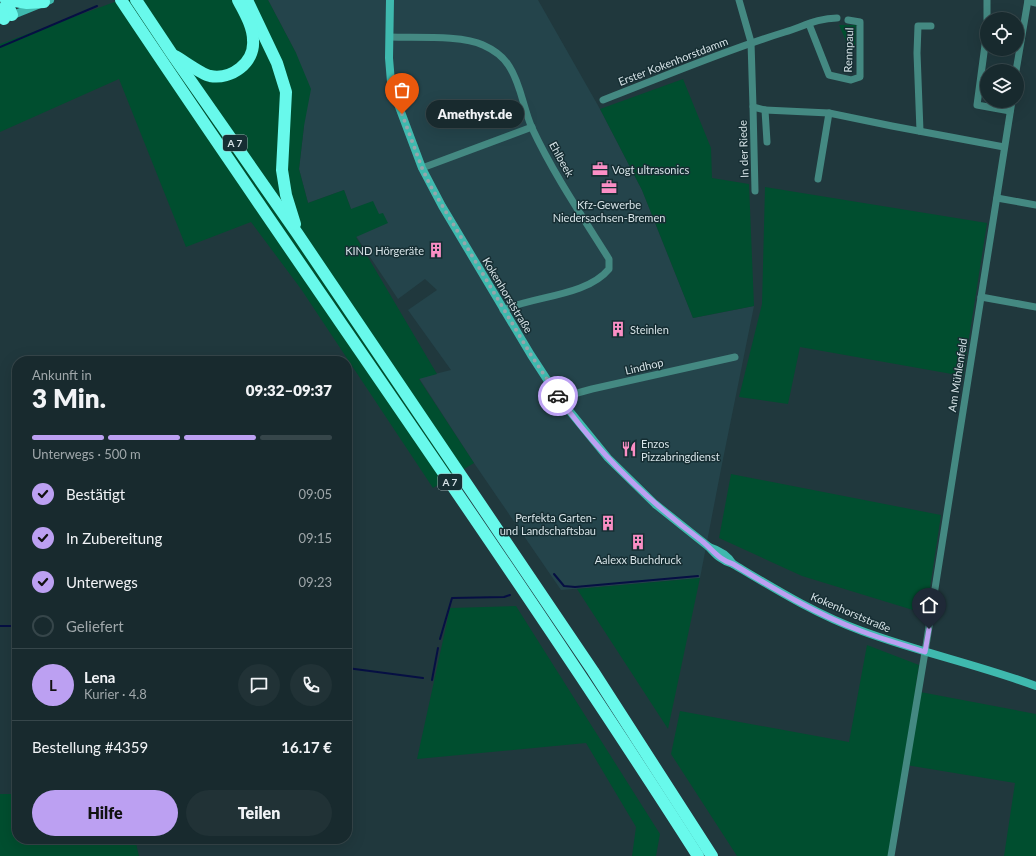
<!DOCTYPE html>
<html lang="de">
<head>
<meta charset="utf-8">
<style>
  body { margin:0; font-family:Lato,sans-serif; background:#213236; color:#f1f3f6; height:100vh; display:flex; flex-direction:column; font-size:15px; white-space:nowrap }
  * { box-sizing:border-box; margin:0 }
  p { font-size:13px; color:#9fa7aa }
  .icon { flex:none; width:22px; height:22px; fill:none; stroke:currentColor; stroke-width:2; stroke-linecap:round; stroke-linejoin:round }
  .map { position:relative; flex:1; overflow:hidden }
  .panel { position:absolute; left:12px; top:356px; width:340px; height:488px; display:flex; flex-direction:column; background:#182a2e; border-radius:16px; box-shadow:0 4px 16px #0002,0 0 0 1px #36464a }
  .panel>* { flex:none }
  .fabs { position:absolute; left:980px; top:12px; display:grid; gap:8px }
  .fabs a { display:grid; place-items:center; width:44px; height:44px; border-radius:50%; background:#182a2e; box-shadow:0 4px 16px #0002,0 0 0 1px #36464a; font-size:20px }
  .pin { position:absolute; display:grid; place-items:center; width:34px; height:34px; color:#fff; margin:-41px -17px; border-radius:50% 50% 50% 0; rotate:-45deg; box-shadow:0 0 4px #0007 }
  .pin .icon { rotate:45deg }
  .courier { position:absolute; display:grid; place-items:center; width:40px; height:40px; margin:-20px; border:3px solid #bca0f2; border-radius:50%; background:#fff; color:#222; box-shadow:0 1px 5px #0007 }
  .bubble { position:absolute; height:28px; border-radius:14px; background:#182a2e; box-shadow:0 4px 16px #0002,0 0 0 1px #36464a; font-size:13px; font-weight:800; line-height:28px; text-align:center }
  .summary em { font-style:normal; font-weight:800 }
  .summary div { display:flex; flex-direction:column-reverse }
  .summary { display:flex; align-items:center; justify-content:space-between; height:68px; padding:0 20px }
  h1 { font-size:26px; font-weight:800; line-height:30px }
  .bar { display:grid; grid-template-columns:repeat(4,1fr); gap:6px 4px; align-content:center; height:48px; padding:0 20px }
  .bar i { height:5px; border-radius:3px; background:#36464a }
  .bar .current { background:#bca0f2 }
  .bar p { grid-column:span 4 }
  .line { display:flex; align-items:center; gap:10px; padding:0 20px; border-top:1px solid #36464a }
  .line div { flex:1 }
  .round { display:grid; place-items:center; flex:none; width:42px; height:42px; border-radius:21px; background:#213236 }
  ol { padding:0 20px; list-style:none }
  li { display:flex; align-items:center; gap:12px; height:44px }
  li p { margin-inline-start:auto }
  li .icon { padding:4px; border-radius:50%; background:#bca0f2; color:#111; stroke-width:4 }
  li:last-child { color:#9fa7aa }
  li i { width:22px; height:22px; border:2px solid #36464a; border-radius:50% }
  .button { display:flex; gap:8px; margin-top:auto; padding:8px 20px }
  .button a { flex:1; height:46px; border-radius:24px; background:#bca0f2; color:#111; font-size:16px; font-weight:800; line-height:46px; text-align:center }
  .button a+a { background:#213236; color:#f1f3f6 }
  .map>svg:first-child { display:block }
</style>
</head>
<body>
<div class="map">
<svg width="1036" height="856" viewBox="0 0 1036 856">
  <rect width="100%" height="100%" fill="#20383d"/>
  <polygon fill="#24444b" points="268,0 538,0 600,109 642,190 693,318 754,306 721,469 700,578 561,590 474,463 419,378 451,370 408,310 437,290 425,279 398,299 356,236 379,214 351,209 344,190 308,203 299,169 304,126 296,53"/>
  <g fill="#004e2f">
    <polygon points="120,0 268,0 296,53 311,89 304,126 299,169 308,203 344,190 351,209 373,201 379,214 383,213 388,223 356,237 437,374 419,379 474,463 433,488 301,289 251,222 186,247 119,79 0,132 0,44"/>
    <polygon points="839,25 856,25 855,48 849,48"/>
    <polygon points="683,79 711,148 712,178 749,184 754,306 693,318 642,190 600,109"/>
    <polygon points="765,187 987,223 963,376 800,347 788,404 739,397 762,304"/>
    <polygon points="731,474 941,515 926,614 802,576 719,538"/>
    <polygon points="700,578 668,729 577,589"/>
    <polygon points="516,606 660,834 656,856 632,856 636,827 586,743 417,759 450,608"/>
    <polygon points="867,645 919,665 915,691 1036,714 1036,856 1004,856 1015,783 906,765 890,856 737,856 671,754 680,711 849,742"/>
    <polygon points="0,794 12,794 17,811 17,839 135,839 139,856 0,856"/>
  </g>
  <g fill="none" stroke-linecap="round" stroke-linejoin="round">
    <g stroke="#060f43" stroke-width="2">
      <polyline points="0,47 97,6"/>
      <polyline points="554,574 564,586 575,587 698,576"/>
      <polyline points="0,626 17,626"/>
      <polyline points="440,639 452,598 504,597 510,595"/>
      <polyline points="347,668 423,678"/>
      <polyline points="432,680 438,648"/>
    </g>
    <g stroke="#448982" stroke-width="7">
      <polyline points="739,0 751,42 753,107 765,110 767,142"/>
      <polyline points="987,0 987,19"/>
      <polyline points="1028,1 1036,3"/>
      <polyline points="809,24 829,75 851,80 860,77 860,22 848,20"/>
      <polyline points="987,30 977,105 1010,111"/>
      <path d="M 390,37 C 414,38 463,35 483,45 C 492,49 503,56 509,66 C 521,84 523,108 532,128 C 553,173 582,216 609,259 L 609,269 C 587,296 534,296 503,310"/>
      <polyline points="1016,71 1028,0"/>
      <path d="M 603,100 C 663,77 723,51 785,32 C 802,27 818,18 837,18"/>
      <polyline points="753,107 755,191"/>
      <polyline points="765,110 829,113 892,126 1004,147"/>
      <polyline points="920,131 917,53 918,26 931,26"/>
      <polyline points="422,168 532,127"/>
      <polyline points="818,179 829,113"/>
      <polyline points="997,198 1036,205"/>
      <polyline points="981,297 1036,307"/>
      <polyline points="559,398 592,389 735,357"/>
      <polyline points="891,856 925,652 1012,101"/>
    </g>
    <g stroke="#3fb9ae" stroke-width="8">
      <path d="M 390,0 L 389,58 L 391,82 L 395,96 L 422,168 L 442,206 L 531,355 L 559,398 L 608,458 L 655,504 L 709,547 C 716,555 722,561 733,564 C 775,589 817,615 862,631 C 919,652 979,665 1036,686"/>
      <polyline points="8,17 50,0"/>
      <path d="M 709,547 C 719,550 727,554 733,564"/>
    </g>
    <g stroke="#68f9eb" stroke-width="12">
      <polyline points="6,0 12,15"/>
      <polyline points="9,0 27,3 44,2"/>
      <path d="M 121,0 C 312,286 513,566 698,856"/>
      <polyline points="136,0 172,54 297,233 593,671 712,856"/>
      <polyline points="247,0 277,63 286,92 282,170 286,195 295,224"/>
      <polyline points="0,9 4,19"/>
      <path d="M 175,56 C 184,61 201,74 210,76 C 231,80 255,63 253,40 C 253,26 244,12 238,0"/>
    </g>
  </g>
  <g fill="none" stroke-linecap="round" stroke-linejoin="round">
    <polyline stroke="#96a6ab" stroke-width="4" stroke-dasharray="0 7.2" points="402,114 422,168 430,185 531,355 558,396"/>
    <path stroke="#bca0f2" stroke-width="5" d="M 558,396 C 597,452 647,500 702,541 C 713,550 719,560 733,564 C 774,589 816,614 861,631 C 882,639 904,645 925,652 L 929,629"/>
  </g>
  <defs>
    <symbol id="office-bare" viewBox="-9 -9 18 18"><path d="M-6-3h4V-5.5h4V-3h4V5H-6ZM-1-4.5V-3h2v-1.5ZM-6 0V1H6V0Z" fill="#fb8fc5" stroke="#162e33" stroke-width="2.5" paint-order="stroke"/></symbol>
    <symbol id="building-bare" viewBox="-9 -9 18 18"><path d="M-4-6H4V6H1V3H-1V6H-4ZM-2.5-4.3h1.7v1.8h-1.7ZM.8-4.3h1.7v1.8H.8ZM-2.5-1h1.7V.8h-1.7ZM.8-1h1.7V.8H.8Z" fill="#fb8fc5" stroke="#162e33" stroke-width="2.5" paint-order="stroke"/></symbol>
    <symbol id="restaurant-bare" viewBox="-9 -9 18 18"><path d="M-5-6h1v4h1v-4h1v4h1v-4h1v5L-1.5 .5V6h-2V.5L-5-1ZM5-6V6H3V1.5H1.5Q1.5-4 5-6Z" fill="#fb8fc5" stroke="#162e33" stroke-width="2.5" paint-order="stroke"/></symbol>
  </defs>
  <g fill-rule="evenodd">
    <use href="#office-bare" x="589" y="158" width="22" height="22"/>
    <use href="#office-bare" x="598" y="176" width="22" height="22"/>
    <use href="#building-bare" x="425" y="239" width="22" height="22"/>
    <use href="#building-bare" x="607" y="318" width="22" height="22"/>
    <use href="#restaurant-bare" x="618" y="438" width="22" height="22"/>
    <use href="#building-bare" x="597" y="512" width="22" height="22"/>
    <use href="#building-bare" x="627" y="531" width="22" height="22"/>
  </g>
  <g text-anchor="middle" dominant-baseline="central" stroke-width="3" stroke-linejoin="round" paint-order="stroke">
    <g fill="#162e33" stroke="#9cacb0" stroke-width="1">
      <rect x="223" y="135" width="24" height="16" rx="3"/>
      <rect x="438" y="474" width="24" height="16" rx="3"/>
    </g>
    <g font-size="10" font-weight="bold" fill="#d5e2e6">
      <text x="235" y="143">A 7</text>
      <text x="450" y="482">A 7</text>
    </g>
    <g font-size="11" fill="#d5e2e6" stroke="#162e33">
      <text transform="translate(848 50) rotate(-88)">Rennpaul</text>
      <text transform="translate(673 61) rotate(-21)">Erster Kokenhorstdamm</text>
      <text transform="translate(743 149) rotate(-92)">In der Riede</text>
      <text transform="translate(562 159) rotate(61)">Ehlbeek</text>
      <text transform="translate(508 295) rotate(59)">Kokenhorststraße</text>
      <text transform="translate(644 366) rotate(-13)">Lindhop</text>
      <text transform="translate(957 375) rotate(-81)">Am Mühlenfeld</text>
      <text transform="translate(851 612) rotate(23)">Kokenhorststraße</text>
    </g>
    <g font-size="11" fill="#d5e2e6" stroke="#162e33" text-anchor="start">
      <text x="612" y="169">Vogt ultrasonics</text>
      <text x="609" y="204" text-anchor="middle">Kfz-Gewerbe<tspan x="609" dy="13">Niedersachsen-Bremen</tspan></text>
      <text x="424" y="250" text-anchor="end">KIND Hörgeräte</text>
      <text x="630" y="329">Steinlen</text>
      <text x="641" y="443">Enzos<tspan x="641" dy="13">Pizzabringdienst</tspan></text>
      <text x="596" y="517" text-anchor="end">Perfekta Garten-<tspan x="596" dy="13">und Landschaftsbau</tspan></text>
      <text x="638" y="559" text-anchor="middle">Aalexx Buchdruck</text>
    </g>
  </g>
</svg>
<div class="fabs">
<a><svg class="icon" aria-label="locate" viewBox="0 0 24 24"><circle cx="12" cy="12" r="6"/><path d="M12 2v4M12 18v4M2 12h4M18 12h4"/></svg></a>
<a><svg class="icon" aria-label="layers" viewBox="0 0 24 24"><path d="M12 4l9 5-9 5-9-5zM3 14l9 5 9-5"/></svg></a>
</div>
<div class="pin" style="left:402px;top:114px;background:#ea580c"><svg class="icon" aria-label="bag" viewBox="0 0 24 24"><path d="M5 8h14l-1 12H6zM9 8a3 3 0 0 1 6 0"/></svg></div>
<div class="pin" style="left:929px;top:629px;background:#1f2937"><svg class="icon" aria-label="home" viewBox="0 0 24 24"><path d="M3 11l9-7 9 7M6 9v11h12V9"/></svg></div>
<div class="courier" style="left:558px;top:396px"><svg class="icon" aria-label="car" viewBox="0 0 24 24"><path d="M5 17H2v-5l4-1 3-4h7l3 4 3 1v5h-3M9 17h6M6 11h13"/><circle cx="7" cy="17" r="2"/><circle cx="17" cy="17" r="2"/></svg></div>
<div class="bubble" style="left:426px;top:100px;width:98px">Amethyst.de</div>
<section class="panel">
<div class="summary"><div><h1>3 Min.</h1><p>Ankunft in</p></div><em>09:32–09:37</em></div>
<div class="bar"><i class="current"></i><i class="current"></i><i class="current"></i><i></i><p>Unterwegs · 500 m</p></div>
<ol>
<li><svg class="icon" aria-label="check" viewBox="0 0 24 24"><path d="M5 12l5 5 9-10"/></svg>Bestätigt<p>09:05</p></li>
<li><svg class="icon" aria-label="check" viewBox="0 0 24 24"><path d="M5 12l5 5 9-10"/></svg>In Zubereitung<p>09:15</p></li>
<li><svg class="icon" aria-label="check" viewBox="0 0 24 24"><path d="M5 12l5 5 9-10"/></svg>Unterwegs<p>09:23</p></li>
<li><i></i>Geliefert</li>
</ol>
<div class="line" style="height:72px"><b class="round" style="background:#bca0f2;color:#111">L</b><div><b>Lena</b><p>Kurier · 4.8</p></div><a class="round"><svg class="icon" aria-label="chat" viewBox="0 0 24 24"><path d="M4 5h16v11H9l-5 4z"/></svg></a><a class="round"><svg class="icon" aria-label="phone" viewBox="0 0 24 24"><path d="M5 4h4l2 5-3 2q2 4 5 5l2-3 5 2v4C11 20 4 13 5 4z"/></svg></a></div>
<div class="line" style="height:52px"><div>Bestellung #4359</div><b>16.17 €</b></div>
<div class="button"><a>Hilfe</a><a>Teilen</a></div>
</section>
</div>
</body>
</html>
